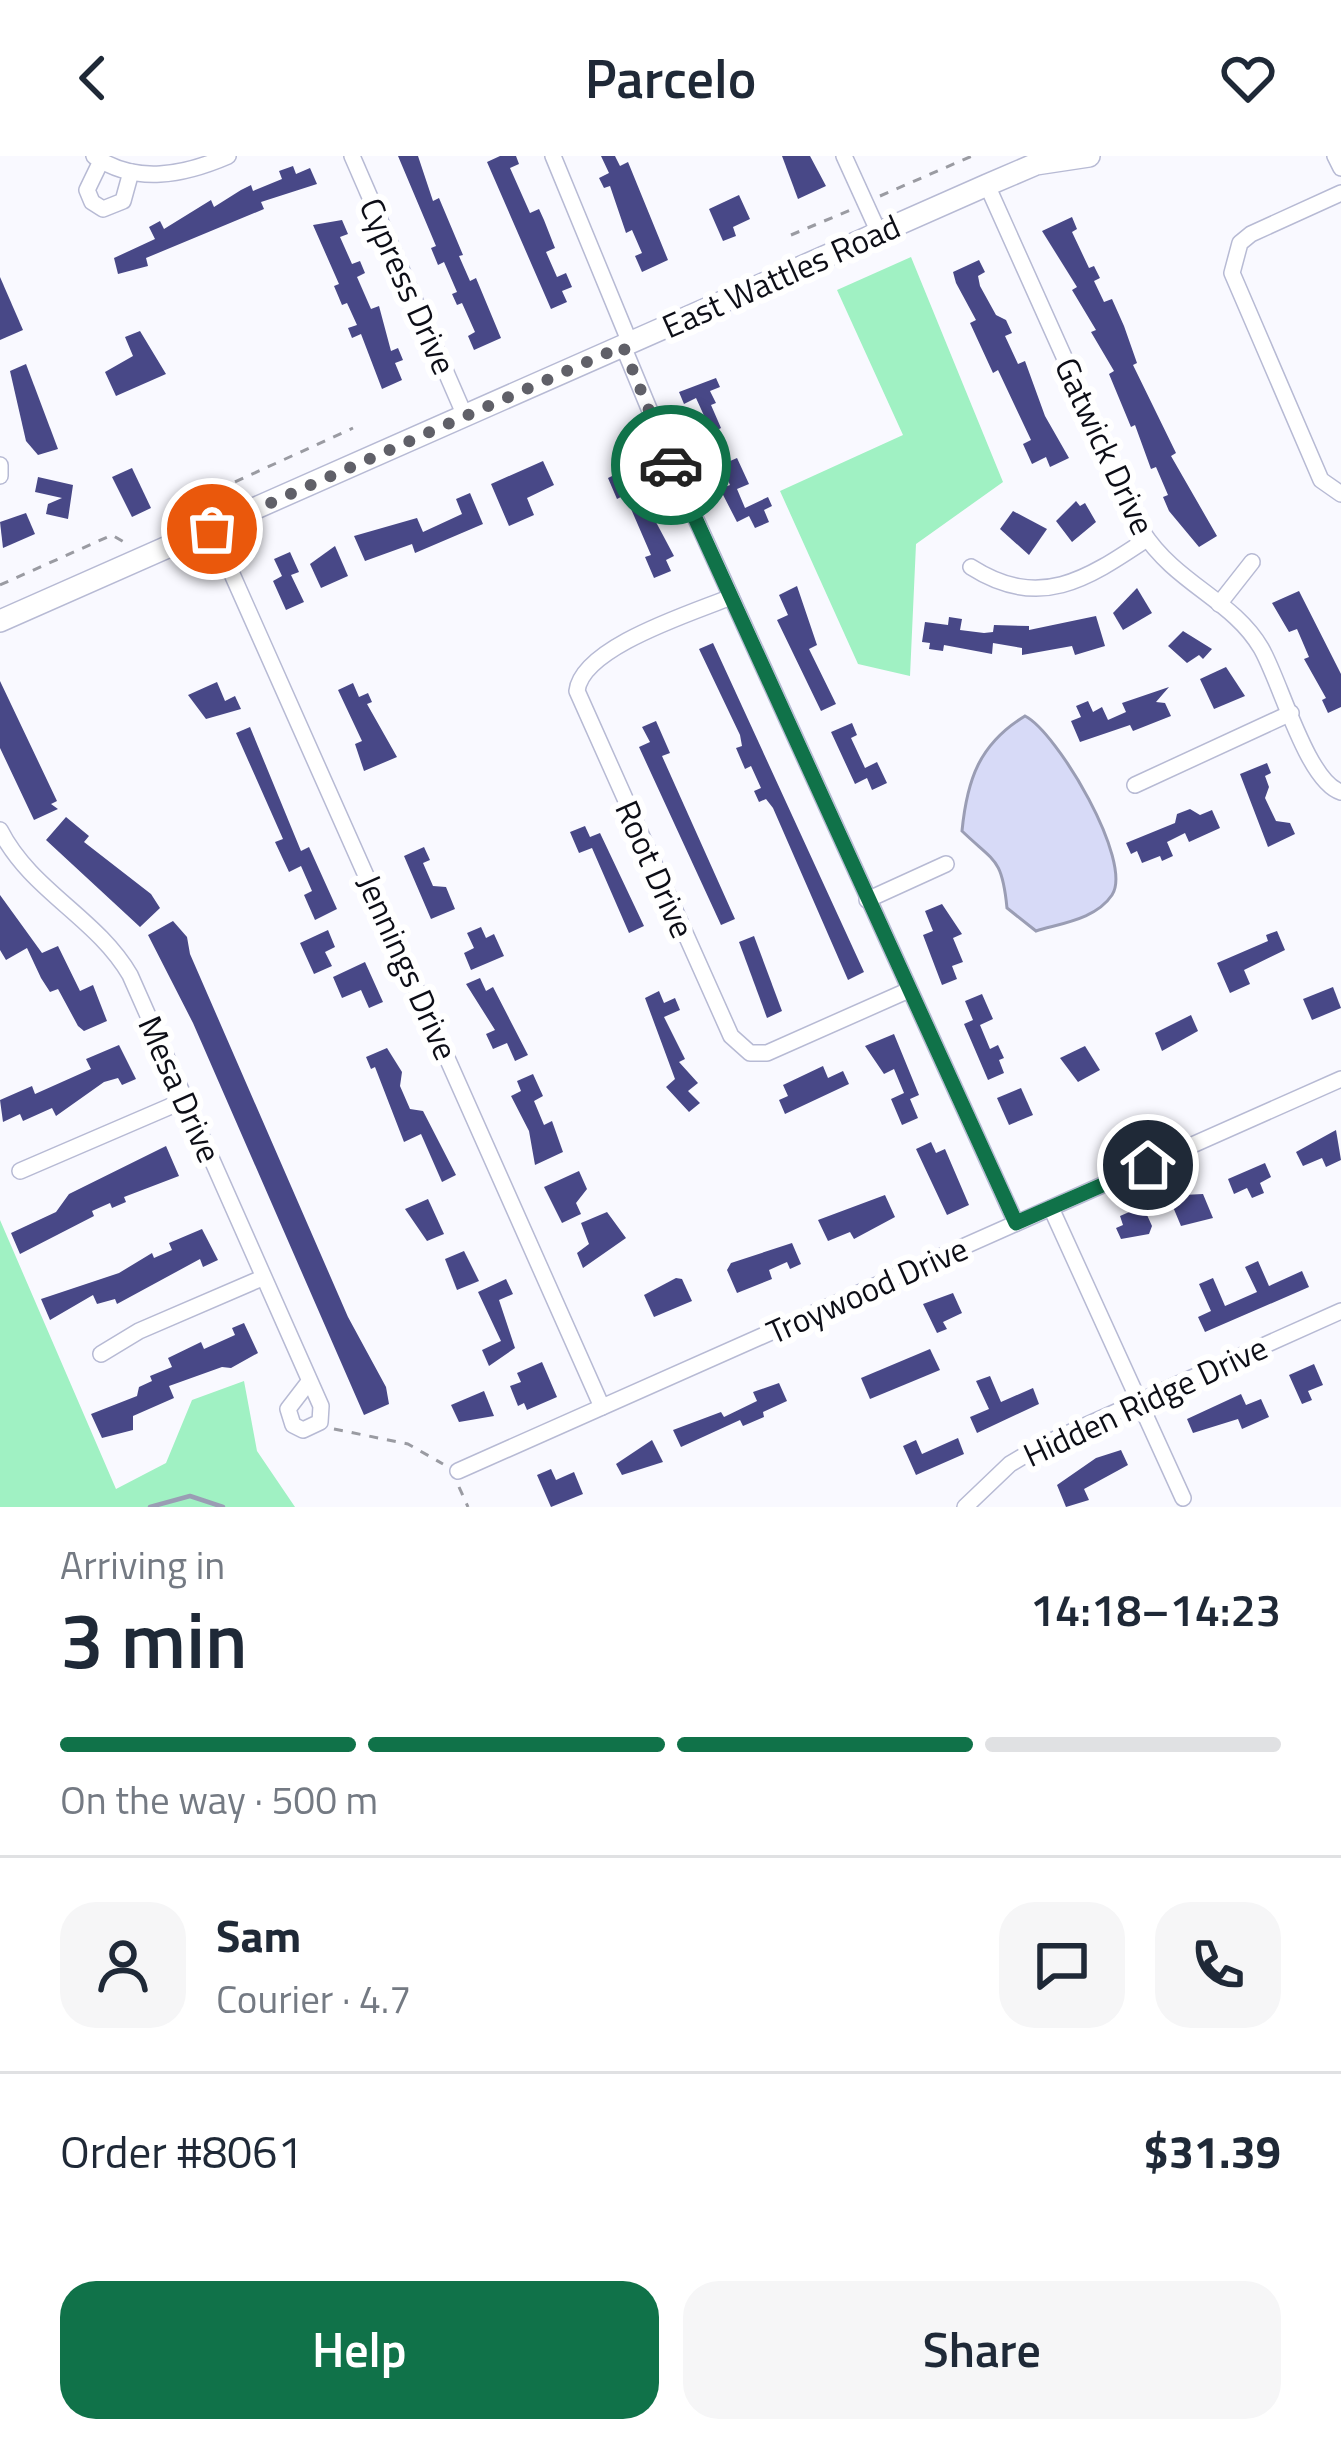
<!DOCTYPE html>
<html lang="en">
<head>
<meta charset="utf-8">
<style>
  body { margin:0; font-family:"Titillium Web",sans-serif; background:#f6f6f7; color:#1f2937; height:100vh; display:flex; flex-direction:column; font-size:45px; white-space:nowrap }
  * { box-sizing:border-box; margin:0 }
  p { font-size:39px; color:#747a83 }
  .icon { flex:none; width:66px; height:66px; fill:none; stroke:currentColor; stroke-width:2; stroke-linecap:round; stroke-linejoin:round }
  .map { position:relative; height:1351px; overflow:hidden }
  .sheet { display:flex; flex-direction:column; background:#fff; flex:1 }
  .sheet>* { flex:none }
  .pin { position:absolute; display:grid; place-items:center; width:102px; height:102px; color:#fff; margin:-51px; border:6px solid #fff; border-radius:50%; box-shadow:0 3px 12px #0007 }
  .courier { position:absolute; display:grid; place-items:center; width:120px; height:120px; margin:-60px; border:9px solid #107249; border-radius:50%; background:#fff; color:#222; box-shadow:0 3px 15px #0007 }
  .summary em { font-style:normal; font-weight:600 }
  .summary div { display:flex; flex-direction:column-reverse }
  .summary { display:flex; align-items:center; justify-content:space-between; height:204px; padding:0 60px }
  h1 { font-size:78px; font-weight:600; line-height:90px }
  .bar { display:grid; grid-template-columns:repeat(4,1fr); gap:18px 12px; align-content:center; height:144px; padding:0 60px }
  .bar i { height:15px; border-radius:9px; background:#e0e1e3 }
  .bar .selected { background:#107249 }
  .bar p { grid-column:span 4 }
  .line { display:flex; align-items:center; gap:30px; padding:0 60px; border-top:3px solid #e0e1e3 }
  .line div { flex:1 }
  .round { display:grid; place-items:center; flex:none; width:126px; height:126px; border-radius:36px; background:#f6f6f7 }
  .button { display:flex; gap:24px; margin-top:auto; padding:24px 60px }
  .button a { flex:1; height:138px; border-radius:36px; background:#107249; color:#fff; font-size:48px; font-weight:600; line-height:138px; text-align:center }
  .button a+a { background:#f6f6f7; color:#1f2937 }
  header { display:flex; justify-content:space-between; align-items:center; height:156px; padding:0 60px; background:#fff; font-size:54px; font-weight:600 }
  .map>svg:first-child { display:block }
</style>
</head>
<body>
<header><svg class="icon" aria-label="back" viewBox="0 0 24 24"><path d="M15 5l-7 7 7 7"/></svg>Parcelo<svg class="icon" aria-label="heart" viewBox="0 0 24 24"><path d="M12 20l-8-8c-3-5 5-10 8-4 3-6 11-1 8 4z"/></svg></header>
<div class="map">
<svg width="1341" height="1351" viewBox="0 0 1341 1351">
  <rect width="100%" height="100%" fill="#f9f9ff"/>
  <g fill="#a0f1c3">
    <polygon points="911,101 1003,326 916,388 910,520 858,508 780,335 903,279 837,134"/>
    <polygon points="0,1064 116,1333 166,1307 192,1244 244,1225 257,1295 295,1351 0,1351"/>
  </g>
  <path fill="#d7daf7" stroke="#9a9db4" stroke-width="3" d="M 1025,560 C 1057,576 1134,706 1112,739 C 1096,763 1062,767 1036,775 L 1007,752 C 1002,701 994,706 962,675 C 967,624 979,588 1025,560 Z"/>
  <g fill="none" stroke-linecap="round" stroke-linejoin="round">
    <polyline stroke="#9a9db4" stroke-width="4.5" points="150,1351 190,1340 223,1351"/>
  </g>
  <g fill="#484887">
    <polygon points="398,0 418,0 433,45 439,42 463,99 459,100 470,125 476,122 501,182 474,194 468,180 475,176 462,147 457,149 452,138 457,136 444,106 438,109 431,92 436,90"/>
    <polygon points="500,0 516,0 519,8 510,12 530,57 539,53 544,64 555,92 546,96 557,121 566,117 572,131 562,135 567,146 551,153 487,6"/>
    <polygon points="601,0 615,0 620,10 628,6 668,104 642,116 635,100 642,97 632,74 626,77 610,30 604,32 599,22 609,17"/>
    <polygon points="782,0 810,0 826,30 798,43"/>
    <polygon points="293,10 296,18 310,12 317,28 261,46 264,53 146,102 148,110 118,118 114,102 155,83 149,71 160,65 164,73 211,44 214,51 241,34 251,29 253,35 282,23 279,15"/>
    <polygon points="739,39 750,63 733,71 736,80 723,85 709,53"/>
    <polygon points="1072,61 1077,73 1072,76 1089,112 1094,110 1100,122 1094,125 1104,146 1112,143 1124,170 1137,207 1133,209 1176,297 1171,300 1217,380 1199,391 1169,355 1163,341 1168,339 1156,311 1151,313 1135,269 1131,271 1109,218 1114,215 1091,176 1096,174 1072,134 1077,131 1042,75"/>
    <polygon points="342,64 348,78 340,81 352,108 360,105 365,117 357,121 371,153 379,150 391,195 398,192 403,204 395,207 402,224 382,233 361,178 352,182 348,172 357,169 347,147 342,149 334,130 339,128 313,69"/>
    <polygon points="979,104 985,116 978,120 980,130 996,159 1006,164 1012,177 1005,180 1018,208 1025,205 1045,260 1069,302 1050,311 1046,301 1032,308 1023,288 1031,284 998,214 993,217 970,167 976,164 956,127 953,116"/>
    <polygon points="0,121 23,174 0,184"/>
    <polygon points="140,175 166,218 116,240 105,216 133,200 125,181"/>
    <polygon points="26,208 58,293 38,299 26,285 10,215"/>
    <polygon points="716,222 720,231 710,235 716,247 711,249 721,272 714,276 720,289 706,295 694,270 706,264 696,242 684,248 679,236"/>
    <polygon points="737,302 749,328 737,333 745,352 768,341 772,350 764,354 769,366 755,372 749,360 737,366 720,333 730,329 721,309"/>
    <polygon points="543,305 554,329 527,342 534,359 509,370 491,328"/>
    <polygon points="132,312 151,352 132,361 112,321"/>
    <polygon points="622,315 628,327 640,322 645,333 640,336 674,400 666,404 671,415 654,422 645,401 651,399 625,339 617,343 608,322"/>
    <polygon points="38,321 73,329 68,363 46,358 48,348 62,342 35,336"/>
    <polygon points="470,337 483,368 415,397 412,388 365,405 354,380 417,362 423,376 462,358 456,343"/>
    <polygon points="1076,345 1080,350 1085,347 1096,366 1072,386 1056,365"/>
    <polygon points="1013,355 1047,373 1029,399 1000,373"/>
    <polygon points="26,357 35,378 3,392 0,366"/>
    <polygon points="335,390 348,420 321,432 310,408"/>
    <polygon points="290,396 299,416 291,419 304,446 286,454 273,425 282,420 274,403"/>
    <polygon points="797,430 817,489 809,493 836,548 821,555 777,464 788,459 779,439"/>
    <polygon points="1137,432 1152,457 1123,474 1113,457"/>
    <polygon points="1299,435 1341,518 1341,551 1328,557 1322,544 1326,542 1304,503 1309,501 1297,473 1289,476 1272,447"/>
    <polygon points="1096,460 1105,490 1075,499 1072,490 1022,499 1022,492 993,487 992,498 944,489 943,495 929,493 930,487 922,486 925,466 948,469 949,461 962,463 960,474 984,477 993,476 994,469 1029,470 1029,474"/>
    <polygon points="1183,475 1212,493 1203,503 1199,499 1187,507 1168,490"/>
    <polygon points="713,487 864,816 848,824 773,652 766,643 759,646 754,635 761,632 751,610 745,613 736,592 742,590 740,579 699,493"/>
    <polygon points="1226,511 1245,540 1214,553 1200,523"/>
    <polygon points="0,525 57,645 51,648 58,653 34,664 0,592"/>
    <polygon points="217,526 225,545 235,540 241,553 206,563 188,539"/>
    <polygon points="353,527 359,541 368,537 372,546 367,548 397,601 364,615 355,588 362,585 338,534"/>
    <polygon points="1169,531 1156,546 1165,547 1171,560 1133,575 1130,569 1080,586 1071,565 1081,561 1076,550 1088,545 1093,556 1102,551 1108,564 1126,556 1122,547"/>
    <polygon points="656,565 670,597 662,600 735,763 721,769 639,591 650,586 642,571"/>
    <polygon points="852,567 857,579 851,582 865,612 877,606 887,627 872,634 867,622 855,628 831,576"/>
    <polygon points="250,571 301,695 309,691 337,753 315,764 304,739 312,735 301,710 289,716 275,686 283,683 236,577"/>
    <polygon points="1267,607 1271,617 1265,620 1269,631 1265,642 1276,665 1290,667 1295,678 1268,691 1240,618"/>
    <polygon points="1190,653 1200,659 1212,654 1220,672 1189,686 1185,677 1167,686 1173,700 1162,705 1160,700 1142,707 1137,695 1131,698 1126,687 1175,667 1177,658"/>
    <polygon points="66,661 89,680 84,686 151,738 160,752 140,771 46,684"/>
    <polygon points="585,670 590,681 600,677 644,770 629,777 592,692 579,697 570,676"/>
    <polygon points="424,691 430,704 423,707 433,730 446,731 455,753 431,763 404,700"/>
    <polygon points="0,739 42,797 58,790 80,835 93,829 107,865 84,875 78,870 58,833 50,836 41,822 27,792 6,804 0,794"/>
    <polygon points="942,748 962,778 953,782 963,806 952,810 957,823 942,829 923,779 933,775 925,755"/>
    <polygon points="173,765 187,781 190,798 348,1161 386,1231 389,1248 364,1259 193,867 148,779"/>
    <polygon points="481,771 486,782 494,778 504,800 471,814 464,797 474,792 467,777"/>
    <polygon points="328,774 335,791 325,796 332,810 314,818 300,787"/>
    <polygon points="1277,775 1285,794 1244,814 1250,828 1230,837 1217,807 1268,785 1266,779"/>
    <polygon points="754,780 782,855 767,862 739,786"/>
    <polygon points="365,806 383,846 369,852 361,834 342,842 333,821"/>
    <polygon points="480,822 486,835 493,831 528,899 515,905 507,887 493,893 486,878 495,874 466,828"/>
    <polygon points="1333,831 1341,852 1312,864 1303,843"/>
    <polygon points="659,835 664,847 675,842 680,854 664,861 685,903 679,906 698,927 688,935 700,947 689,956 666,931 675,923 645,842"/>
    <polygon points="982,838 993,863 980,869 990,893 998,889 1004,902 999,904 1004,917 988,924 964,868 973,864 965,845"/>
    <polygon points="1191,859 1198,875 1162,895 1155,877"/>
    <polygon points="894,878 919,939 910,943 918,962 902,969 891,943 904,937 894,913 884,918 865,890"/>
    <polygon points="119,889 136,923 122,929 118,922 104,926 56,960 52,952 23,965 20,958 3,966 0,944 32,930 35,938 91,913 86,903"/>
    <polygon points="1085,890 1100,914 1078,926 1060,902"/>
    <polygon points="387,892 402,916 400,930 410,953 423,955 456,1019 442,1026 421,978 404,986 375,911 371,913 366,901"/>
    <polygon points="823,910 828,922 843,915 849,928 785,958 779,944 788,940 783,929"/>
    <polygon points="533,918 543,940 534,945 544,969 552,965 563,996 535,1009 529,975 511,940 521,935 517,925"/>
    <polygon points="1021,932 1033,959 1009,969 997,942"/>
    <polygon points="1336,974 1341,1004 1326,1011 1322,1002 1303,1010 1296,996"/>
    <polygon points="931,986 936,997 945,993 969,1049 947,1059 916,993"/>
    <polygon points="166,990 179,1020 124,1041 126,1046 112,1052 110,1047 92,1055 94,1060 20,1098 11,1077 56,1056 69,1038"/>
    <polygon points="1265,1007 1271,1021 1260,1027 1264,1037 1252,1042 1247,1032 1234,1038 1228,1023"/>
    <polygon points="579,1015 587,1033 576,1047 581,1058 562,1067 544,1031"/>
    <polygon points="1181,1033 1183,1039 1203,1038 1213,1062 1181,1070 1168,1039"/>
    <polygon points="885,1039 895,1061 854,1083 850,1076 828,1085 818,1064"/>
    <polygon points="428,1043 444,1078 427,1085 405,1053"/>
    <polygon points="1143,1050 1152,1070 1149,1078 1121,1083 1116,1072 1123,1069 1120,1060"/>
    <polygon points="607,1056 626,1082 583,1112 577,1097 589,1088 581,1067"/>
    <polygon points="202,1073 218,1104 203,1111 200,1103 117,1148 115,1143 97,1148 93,1139 50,1164 41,1143 119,1117 152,1097 154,1102 172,1094 169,1087"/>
    <polygon points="792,1087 801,1108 790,1113 787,1106 769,1114 772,1123 737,1137 727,1114 731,1107"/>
    <polygon points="464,1095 479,1125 457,1134 445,1103"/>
    <polygon points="1258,1105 1269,1130 1302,1115 1309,1131 1205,1176 1198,1161 1211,1155 1199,1128 1213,1122 1225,1150 1257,1136 1245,1111"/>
    <polygon points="676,1122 682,1123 692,1145 654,1161 644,1139"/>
    <polygon points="506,1123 513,1138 499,1144 515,1192 489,1210 482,1194 501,1185 478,1136"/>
    <polygon points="953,1137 962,1157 943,1166 947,1173 937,1177 923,1148"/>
    <polygon points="244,1167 258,1197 231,1212 222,1211 169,1230 174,1242 133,1260 133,1274 102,1282 91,1258 137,1240 139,1231 152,1225 150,1220 172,1211 168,1202 201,1186 204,1193 235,1179 232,1172"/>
    <polygon points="930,1193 940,1214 870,1243 861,1222"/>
    <polygon points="542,1206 557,1241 527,1254 524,1247 518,1250 510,1230 521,1226 517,1217"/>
    <polygon points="1314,1208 1323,1229 1308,1235 1312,1244 1302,1248 1289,1219"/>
    <polygon points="990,1220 1001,1246 1033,1232 1039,1248 977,1277 970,1261 989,1253 976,1225"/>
    <polygon points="779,1227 787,1245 763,1256 764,1261 743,1270 740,1264 681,1291 673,1274 721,1256 724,1261 757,1245 753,1236"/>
    <polygon points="484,1235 494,1260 459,1266 451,1249"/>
    <polygon points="1241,1238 1246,1249 1261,1243 1269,1261 1242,1273 1238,1263 1193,1277 1187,1263"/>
    <polygon points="958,1282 964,1298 916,1319 903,1290 916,1284 922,1298"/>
    <polygon points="652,1284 663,1306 622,1319 616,1308"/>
    <polygon points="1121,1294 1128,1309 1084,1333 1089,1344 1066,1351 1057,1329 1096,1302"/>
    <polygon points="551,1313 556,1324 574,1316 583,1338 551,1351 537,1319"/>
  </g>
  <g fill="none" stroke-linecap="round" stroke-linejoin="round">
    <defs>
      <g id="street">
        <path d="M 94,0 C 136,29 184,19 228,0"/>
        <polyline points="352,0 465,260"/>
        <polyline points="553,0 630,187"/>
        <polyline points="844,0 879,77"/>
        <polyline points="1335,0 1341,12"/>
        <polyline points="101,5 87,34 92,46 103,53 123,45 131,16"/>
        <path d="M 987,29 L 1142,375 C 1176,428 1233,444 1261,492 C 1280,524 1307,626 1341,636"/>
        <polyline points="1341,37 1251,78 1240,87 1232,117 1321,324 1341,338"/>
        <polyline points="623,190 684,337 1016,1067"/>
        <polyline points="0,309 0,320"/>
        <polyline points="212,373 602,1251"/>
        <path d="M 971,411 C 1040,455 1087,423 1147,383"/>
        <path d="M 731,441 C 692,457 582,491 577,535 L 731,880 L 750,897 L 767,897 L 909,834"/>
        <polyline points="1219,448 1252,406"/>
        <polyline points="1135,629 1291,557"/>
        <path d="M 0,674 C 31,735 96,761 130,819 L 321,1250 L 320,1266 L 303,1274 L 293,1269 L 288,1253 L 308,1227"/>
        <polyline points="867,744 946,708"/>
        <polyline points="20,1015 185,944"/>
        <polyline points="1051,1052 1183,1342"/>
        <polyline points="101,1198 139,1175 262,1122"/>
        <polyline points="458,1315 1341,923"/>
        <polyline points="965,1351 1010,1308 1040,1290 1341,1155"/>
      </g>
      <polyline id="secondary" points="0,465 987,29 1036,8 1089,0"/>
    </defs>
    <use href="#street" stroke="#b7bad4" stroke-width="18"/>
    <use href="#secondary" stroke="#b7bad4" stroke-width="24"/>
    <g stroke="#9a9ba2" stroke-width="3" stroke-dasharray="9 9" stroke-linecap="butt">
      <polyline points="880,40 972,0"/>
      <polyline points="791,79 855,52"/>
      <polyline points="179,364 182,351 189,347 353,272"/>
      <polyline points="0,429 112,379 129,389"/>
      <polyline points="334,1273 408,1288 443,1308"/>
      <polyline points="459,1331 468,1351"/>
    </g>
    <use href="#street" stroke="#fff" stroke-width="15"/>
    <use href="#secondary" stroke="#fff" stroke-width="21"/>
  </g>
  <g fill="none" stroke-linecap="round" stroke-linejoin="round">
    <polyline stroke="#606068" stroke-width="12" stroke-dasharray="0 21.6" points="212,373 623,190 671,309"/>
    <polyline stroke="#107249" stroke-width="15" points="671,309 1016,1067 1148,1009"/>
  </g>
  <g text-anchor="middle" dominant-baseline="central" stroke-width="12" stroke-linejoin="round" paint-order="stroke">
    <g font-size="33" fill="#0d0e17" stroke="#fff">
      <text transform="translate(781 120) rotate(-24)">East Wattles Road</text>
      <text transform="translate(408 130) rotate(66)">Cypress Drive</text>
      <text transform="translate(1105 290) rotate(65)">Gatwick Drive</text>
      <text transform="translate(655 713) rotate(66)">Root Drive</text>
      <text transform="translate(408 811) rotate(66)">Jennings Drive</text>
      <text transform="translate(180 933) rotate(66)">Mesa Drive</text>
      <text transform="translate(867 1134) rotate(-24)">Troywood Drive</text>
      <text transform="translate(1145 1245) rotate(-25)">Hidden Ridge Drive</text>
    </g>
  </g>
</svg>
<div class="pin" style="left:212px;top:373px;background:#ea580c"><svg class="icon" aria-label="bag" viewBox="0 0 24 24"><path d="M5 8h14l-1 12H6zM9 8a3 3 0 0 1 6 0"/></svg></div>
<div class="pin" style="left:1148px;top:1009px;background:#1f2937"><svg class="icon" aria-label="home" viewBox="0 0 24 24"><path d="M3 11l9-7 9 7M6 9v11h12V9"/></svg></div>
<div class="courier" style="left:671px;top:309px"><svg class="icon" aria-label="car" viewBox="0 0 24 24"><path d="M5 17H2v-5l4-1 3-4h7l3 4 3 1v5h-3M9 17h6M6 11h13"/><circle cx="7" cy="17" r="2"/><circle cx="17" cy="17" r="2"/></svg></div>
</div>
<section class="sheet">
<div class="summary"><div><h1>3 min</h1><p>Arriving in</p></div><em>14:18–14:23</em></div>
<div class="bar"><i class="selected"></i><i class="selected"></i><i class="selected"></i><i></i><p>On the way · 500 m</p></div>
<div class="line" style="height:216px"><a class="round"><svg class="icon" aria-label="person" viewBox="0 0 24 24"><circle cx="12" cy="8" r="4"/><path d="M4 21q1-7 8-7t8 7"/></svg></a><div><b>Sam</b><p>Courier · 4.7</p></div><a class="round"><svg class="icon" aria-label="chat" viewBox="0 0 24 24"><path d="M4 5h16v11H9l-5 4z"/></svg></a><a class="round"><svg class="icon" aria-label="phone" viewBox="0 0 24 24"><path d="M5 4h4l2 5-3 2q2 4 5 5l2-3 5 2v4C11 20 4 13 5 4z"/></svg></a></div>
<div class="line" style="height:156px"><div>Order #8061</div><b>$31.39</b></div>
<div class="button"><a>Help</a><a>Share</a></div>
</section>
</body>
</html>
